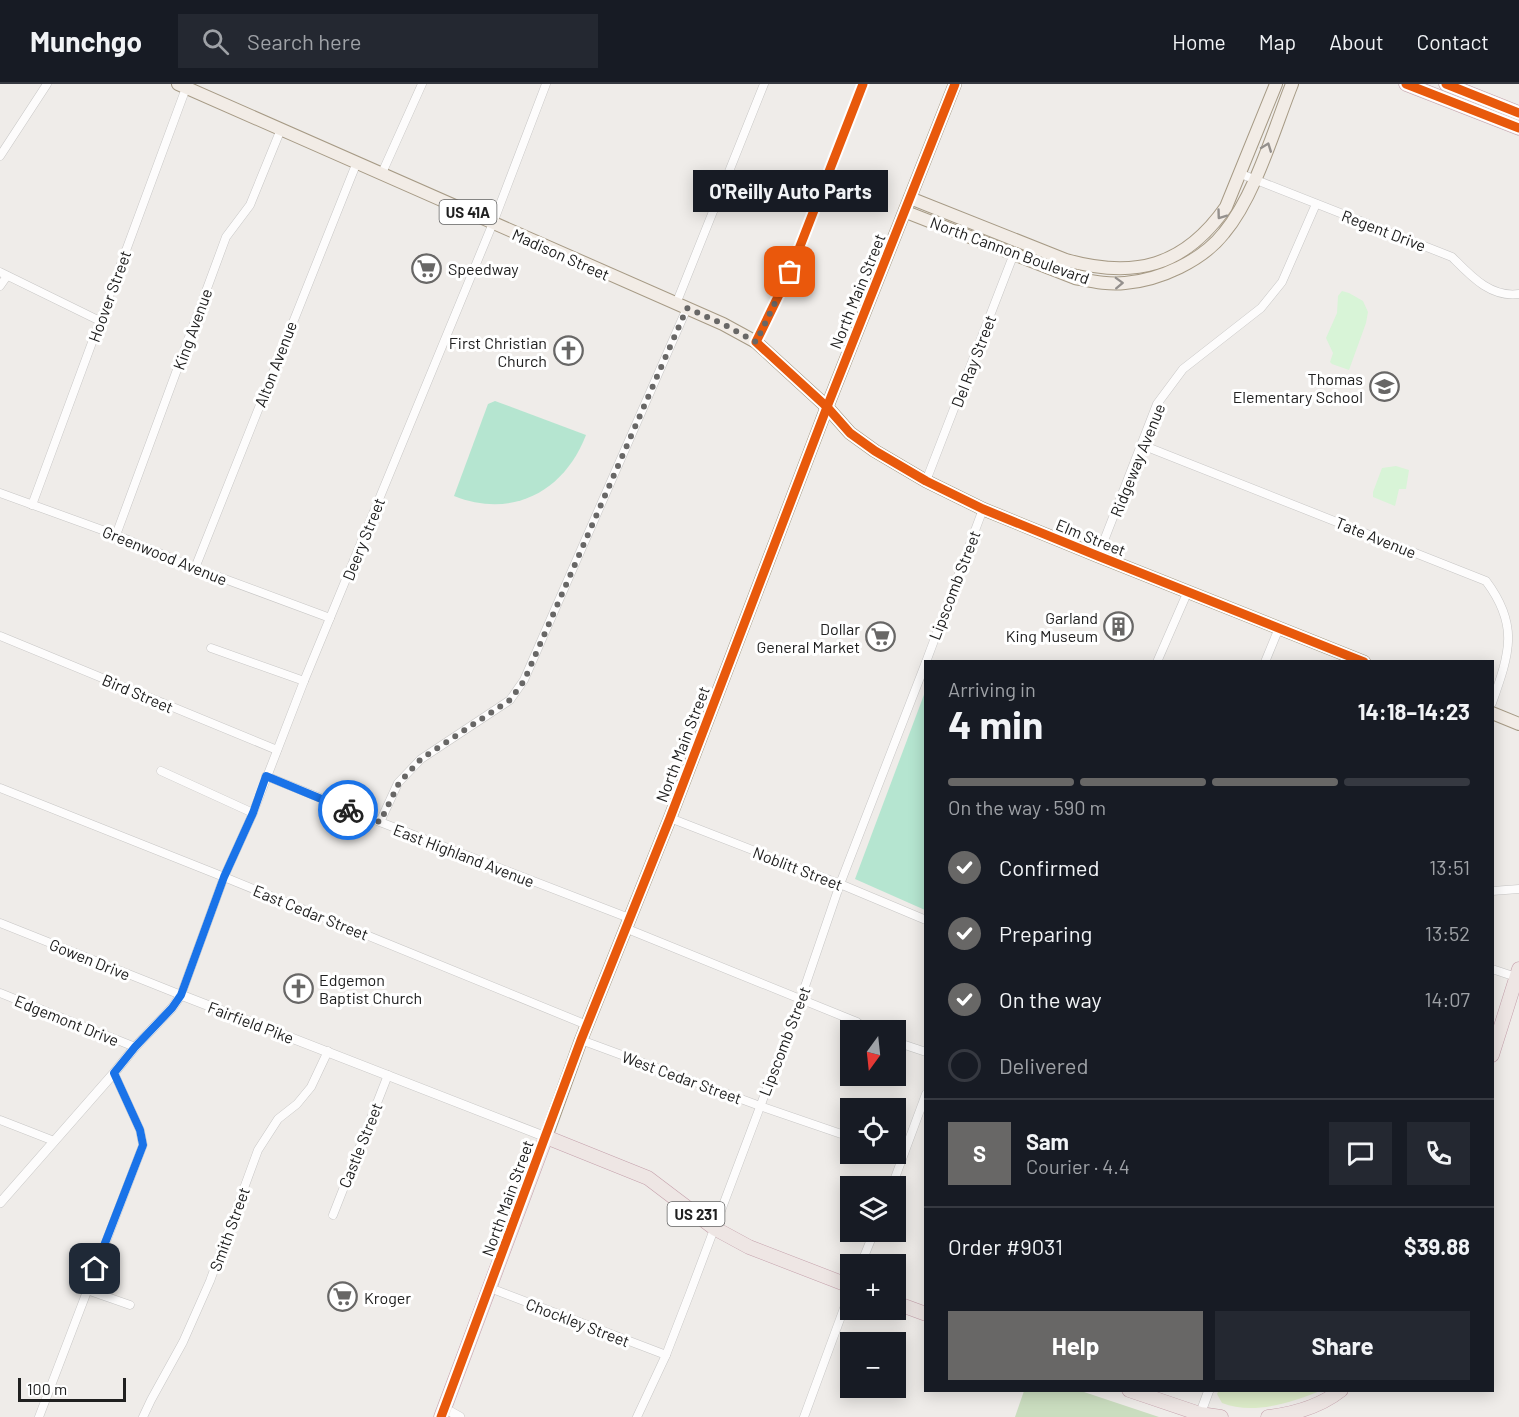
<!DOCTYPE html>
<html lang="en">
<head>
<meta charset="utf-8">
<style>
  body { margin:0; font-family:Barlow,sans-serif; background:#242831; color:#f1f3f6; height:100vh; display:flex; flex-direction:column; font-size:22px; white-space:nowrap }
  * { box-sizing:border-box; margin:0 }
  p { font-size:20px; color:#9ea1a6 }
  .icon { flex:none; width:33px; height:33px; fill:none; stroke:currentColor; stroke-width:2; stroke-linecap:round; stroke-linejoin:round }
  .map { position:relative; flex:1; overflow:hidden }
  .sheet { position:absolute; left:924px; top:576px; width:570px; height:732px; display:flex; flex-direction:column; background:#171b24; border-radius:0px; box-shadow:0 3px 15px #0003 }
  .sheet>* { flex:none }
  .needle { width:39px; rotate:195deg }
  .buttons { position:absolute; left:840px; top:936px; display:grid; gap:12px }
  .buttons a { display:grid; place-items:center; width:66px; height:66px; border-radius:0px; background:#171b24; box-shadow:0 3px 15px #0003; font-size:30px }
  .scale { position:absolute; left:18px; bottom:15px; width:108px; box-sizing:border-box; padding-left:6px; border:3px solid #202020; border-top:0; font-size:16px; line-height:21px; white-space:nowrap; color:#202020; -webkit-text-stroke:4px #fff; paint-order:stroke }
  .pin { position:absolute; display:grid; place-items:center; width:51px; height:51px; color:#fff; margin:-26px; border-radius:12px; box-shadow:0 3px 9px #0006 }
  .courier { position:absolute; display:grid; place-items:center; width:60px; height:60px; margin:-30px; border:4px solid #1a73e8; border-radius:50%; background:#fff; color:#222; box-shadow:0 2px 8px #0007 }
  .bubble { position:absolute; height:42px; border-radius:0px; background:#171b24; box-shadow:0 3px 15px #0003; font-size:20px; font-weight:700; line-height:42px; text-align:center }
  .summary em { font-style:normal; font-weight:700 }
  .summary div { display:flex; flex-direction:column-reverse }
  .summary { display:flex; align-items:center; justify-content:space-between; height:102px; padding:0 24px }
  h1 { font-size:39px; font-weight:700; line-height:45px }
  .bar { display:grid; grid-template-columns:repeat(4,1fr); gap:9px 6px; align-content:center; height:72px; padding:0 24px }
  .bar i { height:8px; border-radius:4px; background:#363941 }
  .bar .selected { background:#686766 }
  .bar p { grid-column:span 4 }
  .line { display:flex; align-items:center; gap:15px; padding:0 24px; border-top:2px solid #363941 }
  .line div { flex:1 }
  .round { display:grid; place-items:center; flex:none; width:63px; height:63px; border-radius:0px; background:#242831 }
  ol { padding:0 24px; list-style:none }
  li { display:flex; align-items:center; gap:18px; height:66px }
  li p { margin-inline-start:auto }
  li .icon { padding:6px; border-radius:50%; background:#686766; color:#fff; stroke-width:4 }
  li:last-child { color:#9ea1a6 }
  li i { width:33px; height:33px; border:3px solid #363941; border-radius:50% }
  .primary-button { display:flex; gap:12px; margin-top:auto; padding:12px 24px }
  .primary-button a { flex:1; height:69px; border-radius:0px; background:#686766; color:#fff; font-size:24px; font-weight:700; line-height:69px; text-align:center }
  .primary-button a+a { background:#242831; color:#f1f3f6 }
  header { display:flex; align-items:center; gap:36px; box-sizing:border-box; height:84px; padding:0 30px; background:#171b24; border-bottom:2px solid #363941 }
  header strong { font-size:28px }
  nav { display:flex; gap:33px; margin-inline-start:auto; font-size:21px }
  .search { width:420px; height:54px; background:#242831; display:flex; align-items:center; gap:15px; box-sizing:border-box; padding:0 21px; border-radius:0px; color:#9ea1a6; font-size:22px }
  .map>svg:first-child { display:block }
</style>
</head>
<body>
<header>
<strong>Munchgo</strong>
<div class="search"><svg class="icon" aria-label="search" viewBox="0 0 24 24"><circle cx="10" cy="10" r="6"/><path d="M15 15l6 6"/></svg>Search here</div>
<nav><a>Home</a><a>Map</a><a>About</a><a>Contact</a></nav>
</header>
<div class="map">
<svg width="1519" height="1333" viewBox="0 0 1519 1333">
  <rect width="100%" height="100%" fill="#efece9"/>
  <path fill="#dcebc8" d="M 1219,1306 L 1320,1306 L 1320,1307 C 1291,1319 1252,1331 1222,1319 L 1217,1310 Z"/>
  <polygon fill="#caddbf" points="1024,1307 1081,1307 1159,1333 1015,1333"/>
  <g fill="#d8f4d7">
    <polygon points="1342,207 1349,209 1363,217 1368,228 1366,239 1349,286 1332,280 1330,278 1333,269 1326,254 1337,229 1338,212"/>
    <polygon points="1396,382 1409,386 1406,405 1399,405 1395,422 1373,413 1373,408 1382,384"/>
  </g>
  <g fill="#b5e5d0">
    <path d="M 495,317 L 586,351 C 564,408 512,435 454,412 L 488,320 Z"/>
    <polygon points="925,608 926,826 925,826 855,795"/>
  </g>
  <g fill="none" stroke-linecap="round" stroke-linejoin="round">
    <defs>
      <g id="minor">
        <polyline points="0,72 47,0"/>
        <polyline points="382,89 422,0"/>
        <path d="M 1241,90 L 1452,173 C 1470,191 1490,214 1519,210"/>
        <polyline points="0,188 100,237"/>
        <polyline points="0,202 7,192"/>
        <polyline points="676,220 764,0"/>
        <polyline points="756,258 790,188 863,0"/>
        <path d="M 1142,361 L 1486,497 C 1519,541 1510,568 1492,619"/>
        <polyline points="926,397 1015,167"/>
        <polyline points="0,409 116,451 195,484 330,534"/>
        <polyline points="32,421 186,4"/>
        <polyline points="116,451 226,153 250,121 281,45"/>
        <polyline points="1098,472 1157,320 1183,285 1261,224 1282,198 1316,120"/>
        <polyline points="195,484 357,78"/>
        <polyline points="0,552 277,666"/>
        <polyline points="211,564 304,597"/>
        <polyline points="926,578 983,425"/>
        <polyline points="1157,578 1188,507"/>
        <polyline points="1265,578 1279,544"/>
        <polyline points="161,687 253,729"/>
        <polyline points="266,692 380,738 629,834"/>
        <polyline points="0,704 224,793 587,941"/>
        <polyline points="670,734 840,800 926,836"/>
        <polyline points="380,738 398,699 421,675 510,616 524,596 687,224"/>
        <polyline points="1492,807 1519,805"/>
        <polyline points="0,839 181,911 224,793 253,729 304,597 493,139 546,0"/>
        <polyline points="625,844 857,938 867,946"/>
        <polyline points="1492,885 1516,893"/>
        <polyline points="0,909 135,963"/>
        <polyline points="581,956 760,1022 850,1053"/>
        <polyline points="896,958 926,968"/>
        <polyline points="0,1036 54,1057"/>
        <polyline points="892,1102 926,1010"/>
        <polyline points="333,1131 388,991"/>
        <polyline points="861,1180 874,1148"/>
        <polyline points="490,1204 666,1271"/>
        <polyline points="87,1206 130,1221"/>
        <polyline points="39,1333 143,1061 140,1046 114,989"/>
        <polyline points="143,1333 151,1316 183,1258 210,1197 258,1066 278,1035 297,1020 311,1003 328,967"/>
        <polyline points="637,1333 666,1271 690,1209 801,914 840,800 926,578"/>
        <polyline points="804,1333 850,1208"/>
      </g>
      <g id="tertiary">
        <polyline points="0,1119 114,989 135,963 172,924 181,911 546,1053"/>
        <polyline points="444,1324 460,1333"/>
        <polyline points="1199,1333 1209,1306"/>
      </g>
      <g id="primary">
        <polyline points="178,0 723,240 756,258 827,323 850,349 875,367 926,397 983,425 1098,472 1364,578"/>
        <path d="M 910,114 L 1066,176 C 1134,195 1184,183 1226,123 L 1276,0"/>
        <path d="M 906,128 L 1075,194 C 1091,197 1108,201 1125,199 C 1160,196 1202,177 1224,149 C 1255,112 1274,45 1292,0"/>
        <polyline points="1492,629 1519,640"/>
        <polyline points="546,1053 581,956 670,734 827,323 955,0"/>
      </g>
      <g id="trunk">
        <polyline points="1406,0 1519,44"/>
        <polyline points="1446,0 1519,29"/>
        <polyline points="1492,971 1519,885"/>
        <polyline points="896,1219 926,1230"/>
        <polyline points="1129,1306 1200,1330 1221,1333"/>
        <polyline points="441,1333 546,1053 648,1094 714,1144 749,1163 850,1202"/>
        <path d="M 1268,1333 C 1293,1330 1321,1322 1341,1306"/>
      </g>
    </defs>
    <use href="#minor" stroke="#c7c6c5" stroke-width="9"/>
    <use href="#tertiary" stroke="#c7c6c5" stroke-width="10"/>
    <use href="#primary" stroke="#a69a85" stroke-width="14"/>
    <use href="#trunk" stroke="#c4a0ab" stroke-width="15"/>
    <use href="#minor" stroke="#fdfcfc" stroke-width="8"/>
    <use href="#tertiary" stroke="#fdfcfc" stroke-width="9"/>
    <use href="#primary" stroke="#f2ece6" stroke-width="12"/>
    <use href="#trunk" stroke="#eee6e4" stroke-width="14"/>
    <defs>
      <g id="cycleway">
        <polyline points="863,0 790,188 756,258 827,323 850,349 875,367 926,397 983,425 1098,472 1364,578"/>
        <polyline points="1406,0 1519,44"/>
        <polyline points="1446,0 1519,29"/>
        <polyline points="441,1333 581,956 670,734 827,323 955,0"/>
      </g>
    </defs>
    <use href="#cycleway" stroke="#fff" stroke-width="13"/>
    <use href="#cycleway" stroke="#e8590c" stroke-width="9"/>
  </g>
  <defs><path id="oneway-chevron" d="M-2-3.5L2.5 0L-2 3.5" fill="none" stroke-width="1.6" stroke-linecap="round" stroke-linejoin="round" transform="scale(1.5)"/></defs>
  <g stroke="#94908d">
    <use href="#oneway-chevron" transform="translate(1267 63) rotate(-69)"/>
    <use href="#oneway-chevron" transform="translate(1221 131) rotate(126)"/>
    <use href="#oneway-chevron" transform="translate(1119 199) rotate(-2)"/>
  </g>
  <g fill="none" stroke-linecap="round" stroke-linejoin="round">
    <polyline stroke="#686766" stroke-width="6" stroke-dasharray="0 10.8" points="348,726 380,738 399,699 421,675 510,616 524,597 687,224 723,240 756,258 790,188"/>
    <polyline stroke="#1a73e8" stroke-width="8" points="95,1185 143,1061 140,1046 114,989 135,963 172,924 181,911 224,793 253,729 266,692 348,726"/>
  </g>
  <defs>
    <symbol id="supermarket-ring" viewBox="-11 -11 22 22"><circle r="9.5" fill="#fff" stroke="#686766" stroke-width="1.5"/><path d="M-6-5.5h2.5l.6 2H6L4.5 2H-2.5L-4.4-4H-6ZM-1.5 3.2a1.3 1.3 0 1 0 .1 0ZM3 3.2a1.3 1.3 0 1 0 .1 0Z" fill="#686766"/></symbol>
    <symbol id="church-ring" viewBox="-11 -11 22 22"><circle r="9.5" fill="#fff" stroke="#686766" stroke-width="1.5"/><path d="M-1.2-6h2.4v3.5h3.3v2.4h-3.3V6h-2.4V-.1h-3.3v-2.4h3.3Z" fill="#686766"/></symbol>
    <symbol id="school-ring" viewBox="-11 -11 22 22"><circle r="9.5" fill="#fff" stroke="#686766" stroke-width="1.5"/><path d="M0-5L7-2L0 1L-7-2ZM-4 1L0 2.5L4 1V4Q0 6-4 4Z" fill="#686766"/></symbol>
    <symbol id="building-ring" viewBox="-11 -11 22 22"><circle r="9.5" fill="#fff" stroke="#686766" stroke-width="1.5"/><path d="M-4-6H4V6H1V3H-1V6H-4ZM-2.5-4.3h1.7v1.8h-1.7ZM.8-4.3h1.7v1.8H.8ZM-2.5-1h1.7V.8h-1.7ZM.8-1h1.7V.8H.8Z" fill="#686766"/></symbol>
  </defs>
  <g fill-rule="evenodd">
    <use href="#supermarket-ring" x="410" y="168" width="33" height="33"/>
    <use href="#church-ring" x="552" y="250" width="33" height="33"/>
    <use href="#school-ring" x="1368" y="286" width="33" height="33"/>
    <use href="#building-ring" x="1102" y="526" width="33" height="33"/>
    <use href="#supermarket-ring" x="864" y="536" width="33" height="33"/>
    <use href="#church-ring" x="282" y="888" width="33" height="33"/>
    <use href="#supermarket-ring" x="326" y="1196" width="33" height="33"/>
  </g>
  <g text-anchor="middle" dominant-baseline="central" stroke-width="6" stroke-linejoin="round" paint-order="stroke">
    <g fill="#fff" stroke="#636363" stroke-width="1.5">
      <rect x="439.5" y="116" width="57" height="24" rx="4.5"/>
      <rect x="667.5" y="1118" width="57" height="24" rx="4.5"/>
    </g>
    <g font-size="15" font-weight="bold" fill="#202020">
      <text x="468" y="128">US 41A</text>
      <text x="696" y="1130">US 231</text>
    </g>
    <g font-size="16" fill="#202020" stroke="#fff">
      <text transform="translate(1384 146) rotate(21)">Regent Drive</text>
      <text transform="translate(1010 166) rotate(20)">North Cannon Boulevard</text>
      <text transform="translate(561 170) rotate(24)">Madison Street</text>
      <text transform="translate(857 207) rotate(-68)">North Main Street</text>
      <text transform="translate(109 212) rotate(-70)">Hoover Street</text>
      <text transform="translate(192 245) rotate(-70)">King Avenue</text>
      <text transform="translate(973 277) rotate(-69)">Del Ray Street</text>
      <text transform="translate(275 280) rotate(-69)">Alton Avenue</text>
      <text transform="translate(1137 376) rotate(-68)">Ridgeway Avenue</text>
      <text transform="translate(1091 453) rotate(22)">Elm Street</text>
      <text transform="translate(1376 453) rotate(22)">Tate Avenue</text>
      <text transform="translate(363 455) rotate(-68)">Deery Street</text>
      <text transform="translate(165 471) rotate(22)">Greenwood Avenue</text>
      <text transform="translate(954 501) rotate(-69)">Lipscomb Street</text>
      <text transform="translate(138 609) rotate(23)">Bird Street</text>
      <text transform="translate(682 660) rotate(-69)">North Main Street</text>
      <text transform="translate(464 771) rotate(21)">East Highland Avenue</text>
      <text transform="translate(798 784) rotate(21)">Noblitt Street</text>
      <text transform="translate(311 828) rotate(22)">East Cedar Street</text>
      <text transform="translate(90 875) rotate(22)">Gowen Drive</text>
      <text transform="translate(67 936) rotate(22)">Edgemont Drive</text>
      <text transform="translate(251 938) rotate(21)">Fairfield Pike</text>
      <text transform="translate(784 957) rotate(-69)">Lipscomb Street</text>
      <text transform="translate(682 993) rotate(20)">West Cedar Street</text>
      <text transform="translate(360 1061) rotate(-68)">Castle Street</text>
      <text transform="translate(507 1114) rotate(-70)">North Main Street</text>
      <text transform="translate(229 1145) rotate(-70)">Smith Street</text>
      <text transform="translate(578 1238) rotate(21)">Chockley Street</text>
    </g>
    <g font-size="16" fill="#202020" stroke="#fff" text-anchor="end">
      <text x="448" y="184" text-anchor="start">Speedway</text>
      <text x="547" y="258">First Christian<tspan x="547" dy="18">Church</tspan></text>
      <text x="1363" y="294">Thomas<tspan x="1363" dy="18">Elementary School</tspan></text>
      <text x="1098" y="533">Garland<tspan x="1098" dy="18">King Museum</tspan></text>
      <text x="860" y="544">Dollar<tspan x="860" dy="18">General Market</tspan></text>
      <text x="319" y="895" text-anchor="start">Edgemon<tspan x="319" dy="18">Baptist Church</tspan></text>
      <text x="364" y="1213" text-anchor="start">Kroger</text>
    </g>
  </g>
</svg>
<div class="buttons">
<a><svg class="needle" viewBox="-14 -14 28 28"><path d="M0-13l5 13h-10z" fill="#e53935"/><path d="M0 13l5-13h-10z" fill="#9ea1a6"/></svg></a>
<a><svg class="icon" aria-label="locate" viewBox="0 0 24 24"><circle cx="12" cy="12" r="6"/><path d="M12 2v4M12 18v4M2 12h4M18 12h4"/></svg></a>
<a><svg class="icon" aria-label="layers" viewBox="0 0 24 24"><path d="M12 4l9 5-9 5-9-5zM3 14l9 5 9-5"/></svg></a>
<a>+</a>
<a>−</a>
</div>
<div class="scale">100 m</div>
<div class="pin" style="left:790px;top:188px;background:#ea580c"><svg class="icon" aria-label="bag" viewBox="0 0 24 24"><path d="M5 8h14l-1 12H6zM9 8a3 3 0 0 1 6 0"/></svg></div>
<div class="pin" style="left:95px;top:1185px;background:#1f2937"><svg class="icon" aria-label="home" viewBox="0 0 24 24"><path d="M3 11l9-7 9 7M6 9v11h12V9"/></svg></div>
<div class="courier" style="left:348px;top:726px"><svg class="icon" aria-label="bike" viewBox="0 0 24 24"><circle cx="6" cy="16" r="4"/><circle cx="18" cy="16" r="4"/><path d="M6 16l4-8h5l3 8M10 8l3 8H6M13 5h3"/></svg></div>
<div class="bubble" style="left:693px;top:86px;width:195px">O'Reilly Auto Parts</div>
<section class="sheet">
<div class="summary"><div><h1>4 min</h1><p>Arriving in</p></div><em>14:18–14:23</em></div>
<div class="bar"><i class="selected"></i><i class="selected"></i><i class="selected"></i><i></i><p>On the way · 590 m</p></div>
<ol>
<li><svg class="icon" aria-label="check" viewBox="0 0 24 24"><path d="M5 12l5 5 9-10"/></svg>Confirmed<p>13:51</p></li>
<li><svg class="icon" aria-label="check" viewBox="0 0 24 24"><path d="M5 12l5 5 9-10"/></svg>Preparing<p>13:52</p></li>
<li><svg class="icon" aria-label="check" viewBox="0 0 24 24"><path d="M5 12l5 5 9-10"/></svg>On the way<p>14:07</p></li>
<li><i></i>Delivered</li>
</ol>
<div class="line" style="height:108px"><b class="round" style="background:#686766;color:#fff">S</b><div><b>Sam</b><p>Courier · 4.4</p></div><a class="round"><svg class="icon" aria-label="chat" viewBox="0 0 24 24"><path d="M4 5h16v11H9l-5 4z"/></svg></a><a class="round"><svg class="icon" aria-label="phone" viewBox="0 0 24 24"><path d="M5 4h4l2 5-3 2q2 4 5 5l2-3 5 2v4C11 20 4 13 5 4z"/></svg></a></div>
<div class="line" style="height:78px"><div>Order #9031</div><b>$39.88</b></div>
<div class="primary-button"><a>Help</a><a>Share</a></div>
</section>
</div>
</body>
</html>
